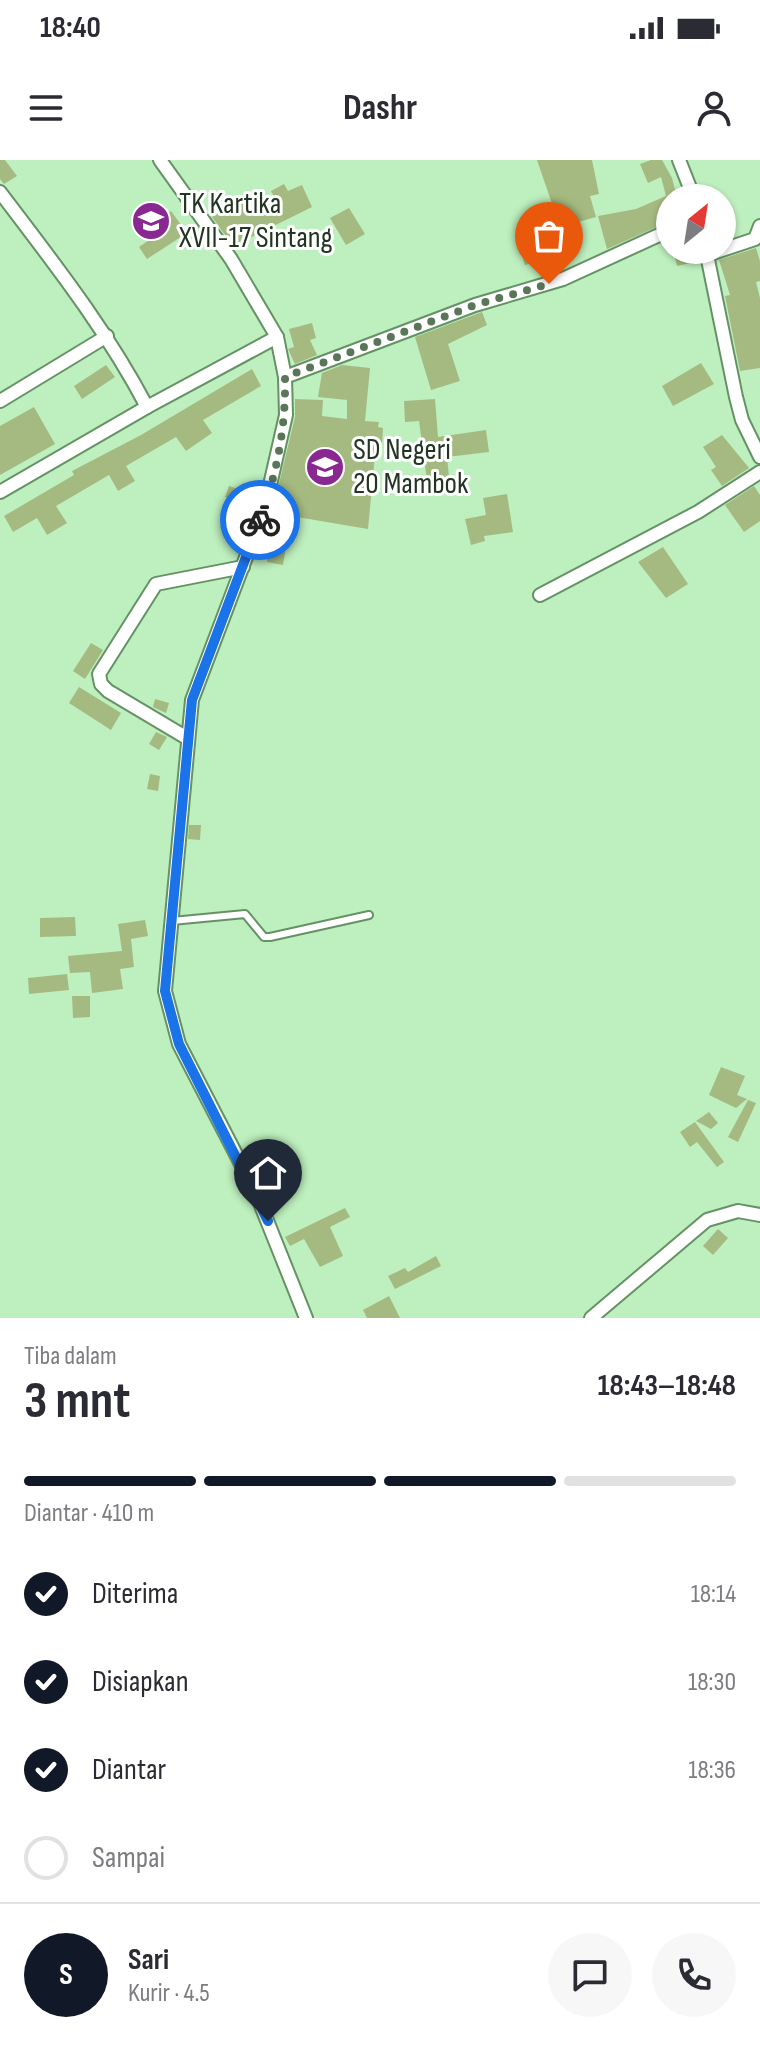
<!DOCTYPE html>
<html lang="id">
<head>
<meta charset="utf-8">
<style>
  body { margin:0; font-family:"Sofia Sans Condensed",sans-serif; background:#f7f7f7; color:#2b2b33; height:100vh; display:flex; flex-direction:column; font-size:30px; white-space:nowrap }
  * { box-sizing:border-box; margin:0 }
  p { font-size:26px; color:#7c7c81 }
  .icon { flex:none; width:44px; height:44px; fill:none; stroke:currentColor; stroke-width:2; stroke-linecap:round; stroke-linejoin:round }
  .map { position:relative; height:1158px; overflow:hidden }
  .panel { display:flex; flex-direction:column; background:#fff; flex:1 }
  .panel>* { flex:none }
  .needle { width:52px; rotate:30deg }
  .controls { position:absolute; left:656px; top:24px; display:grid; gap:16px }
  .controls a { display:grid; place-items:center; width:80px; height:80px; border-radius:50%; background:#fff; box-shadow:0 2px 6px #0004; font-size:40px }
  .pin { position:absolute; display:grid; place-items:center; width:68px; height:68px; color:#fff; margin:-82px -34px; border-radius:50% 50% 50% 0; rotate:-45deg; box-shadow:0 0 8px #0007 }
  .pin .icon { rotate:45deg }
  .courier { position:absolute; display:grid; place-items:center; width:80px; height:80px; margin:-40px; border:6px solid #1a73e8; border-radius:50%; background:#fff; color:#222; box-shadow:0 2px 10px #0007 }
  .overview em { font-style:normal; font-weight:700 }
  .overview div { display:flex; flex-direction:column-reverse }
  .overview { display:flex; align-items:center; justify-content:space-between; height:136px; padding:0 24px }
  h1 { font-size:52px; font-weight:700; line-height:60px }
  .bar { display:grid; grid-template-columns:repeat(4,1fr); gap:12px 8px; align-content:center; height:96px; padding:0 24px }
  .bar i { height:10px; border-radius:6px; background:#e1e1e2 }
  .bar .current { background:#111827 }
  .bar p { grid-column:span 4 }
  .line { display:flex; align-items:center; gap:20px; padding:0 24px; border-top:2px solid #e1e1e2 }
  .line div { flex:1 }
  .round { display:grid; place-items:center; flex:none; width:84px; height:84px; border-radius:42px; background:#f7f7f7 }
  ol { padding:0 24px; list-style:none }
  li { display:flex; align-items:center; gap:24px; height:88px }
  li p { margin-inline-start:auto }
  li .icon { padding:8px; border-radius:50%; background:#111827; color:#fff; stroke-width:4 }
  li:last-child { color:#7c7c81 }
  li i { width:44px; height:44px; border:4px solid #e1e1e2; border-radius:50% }
  .status { display:flex; justify-content:space-between; align-items:center; height:56px; padding:0 40px; background:#fff; direction:ltr }
  .status svg { height:22px; fill:currentColor }
  header { display:flex; justify-content:space-between; align-items:center; height:104px; padding:0 24px; background:#fff; font-size:36px; font-weight:700 }
  .map>svg:first-child { display:block }
</style>
</head>
<body>
<div class="status"><b>18:40</b><svg viewBox="0 0 49 12"><path d="M0 12V9h3v3zM5 12V6h3v6zM10 12V3h3v9zM15 12V0h3v12zM26 1h20v11H26zM47 4h2v5h-2z"/></svg></div>
<header><svg class="icon" aria-label="menu" viewBox="0 0 24 24"><path d="M4 6h16M4 12h16M4 18h16"/></svg>Dashr<svg class="icon" aria-label="person" viewBox="0 0 24 24"><circle cx="12" cy="8" r="4"/><path d="M4 21q1-7 8-7t8 7"/></svg></header>
<div class="map">
<svg width="760" height="1158" viewBox="0 0 760 1158">
  <rect width="100%" height="100%" fill="#beefbe"/>
  <g fill="#a5ba80">
    <polygon points="0,0 5,0 17,16 4,24 0,19"/>
    <polygon points="537,0 592,0 599,34 590,36 596,57 560,67"/>
    <polygon points="651,0 662,0 672,18 677,38 670,38 670,61 607,89 598,56 636,49 666,36 661,17 648,23 640,4"/>
    <polygon points="284,24 288,31 302,25 312,47 233,86 212,57 244,39 252,52 275,39 271,31"/>
    <polygon points="349,48 365,74 346,85 330,58"/>
    <polygon points="171,51 187,73 147,99 139,87 165,69 159,60"/>
    <polygon points="549,64 563,106 548,111 544,100 525,105 519,86 537,80 533,72"/>
    <polygon points="756,88 760,101 760,121 756,122 760,138 760,208 740,211 725,136 730,135 719,100"/>
    <polygon points="673,90 692,90 695,102 677,106"/>
    <polygon points="482,152 487,165 448,184 460,221 431,230 415,177"/>
    <polygon points="312,163 316,178 310,180 317,195 295,204 288,189 294,187 289,169"/>
    <polygon points="701,203 714,224 673,246 662,226"/>
    <polygon points="106,205 115,217 82,239 74,226"/>
    <polygon points="342,205 370,208 365,261 379,262 378,267 383,268 382,285 376,285 368,369 291,356 283,405 267,402 272,353 295,257 295,239 323,240 322,256 347,259 347,240 318,237 322,213"/>
    <polygon points="252,209 261,226 203,260 212,273 186,291 176,277 126,306 135,321 118,331 109,315 56,346 67,363 47,375 37,358 13,372 4,356 74,315 72,311 141,275"/>
    <polygon points="435,239 438,277 486,270 489,292 447,297 450,326 428,328 419,261 405,262 404,241"/>
    <polygon points="34,247 55,284 0,315 0,266"/>
    <polygon points="722,275 749,308 722,326 711,310 716,307 703,287"/>
    <polygon points="229,326 241,330 236,342 225,337"/>
    <polygon points="754,326 760,335 760,361 744,372 725,345"/>
    <polygon points="507,334 513,372 484,376 485,381 471,385 465,359 486,355 483,338"/>
    <polygon points="663,387 688,424 666,438 638,402"/>
    <polygon points="91,483 103,490 85,519 73,511"/>
    <polygon points="79,527 121,553 111,570 69,543"/>
    <polygon points="155,539 169,543 166,553 153,547"/>
    <polygon points="156,572 167,577 159,590 149,584"/>
    <polygon points="150,614 160,616 158,631 147,629"/>
    <polygon points="189,665 201,665 200,680 188,679"/>
    <polygon points="75,757 76,776 40,777 40,758"/>
    <polygon points="145,760 148,776 131,779 134,807 120,809 123,829 92,833 90,812 70,813 68,796 122,791 118,764"/>
    <polygon points="67,814 69,830 29,834 28,818"/>
    <polygon points="72,836 90,836 90,857 73,858"/>
    <polygon points="721,907 745,916 737,935 747,939 736,948 709,935"/>
    <polygon points="748,940 756,943 738,982 728,977"/>
    <polygon points="709,952 718,963 711,969 696,961"/>
    <polygon points="695,962 724,1002 717,1007 697,982 690,987 680,972"/>
    <polygon points="345,1048 350,1057 330,1067 343,1096 320,1107 304,1079 290,1086 285,1077"/>
    <polygon points="718,1069 728,1078 713,1095 703,1086"/>
    <polygon points="436,1096 441,1106 395,1129 388,1116 405,1108 408,1112"/>
    <polygon points="389,1136 400,1158 367,1158 363,1150"/>
  </g>
  <g fill="none" stroke-linecap="round" stroke-linejoin="round">
    <defs>
      <polyline id="lane" points="172,761 245,754 264,777 270,777 369,755"/>
      <g id="street">
        <polyline points="160,0 231,99 277,177 285,217 286,255 265,347 192,540 165,831 179,884 256,1033 306,1158"/>
        <polyline points="679,0 694,38"/>
        <path d="M 0,32 C 53,102 106,169 147,247 L 277,177"/>
        <polyline points="706,90 736,237 742,260 760,297"/>
        <polyline points="707,95 755,79 760,66"/>
        <polyline points="285,217 475,145 563,119 670,70"/>
        <polyline points="0,241 107,176"/>
        <polyline points="0,332 147,247"/>
        <polyline points="540,435 698,352 760,312"/>
        <polyline points="187,578 108,531 101,524 99,514 156,424 243,407"/>
        <polyline points="591,1158 707,1060 738,1051 760,1055"/>
      </g>
    </defs>
    <use href="#lane" stroke="#659265" stroke-width="10"/>
    <use href="#street" stroke="#659265" stroke-width="16"/>
    <use href="#lane" stroke="#fff" stroke-width="6"/>
    <use href="#street" stroke="#fff" stroke-width="12"/>
  </g>
  <g fill="none" stroke-linecap="round" stroke-linejoin="round">
    <path stroke="#597659" stroke-width="8" stroke-dasharray="0 14.4" d="M 260,360 C 277,313 286,267 285,217 L 475,145 L 549,124"/>
    <polyline stroke="#1a73e8" stroke-width="10" points="260,360 192,540 165,831 179,884 268,1061"/>
  </g>
  <defs>
    <symbol id="school-disc" viewBox="-11 -11 22 22"><circle r="9.5" fill="#892891" stroke="#fff"/><path d="M0-5L7-2L0 1L-7-2ZM-4 1L0 2.5L4 1V4Q0 6-4 4Z" fill="#fff"/></symbol>
  </defs>
  <g fill-rule="evenodd">
    <use href="#school-disc" x="129" y="39" width="44" height="44"/>
    <use href="#school-disc" x="303" y="285" width="44" height="44"/>
  </g>
  <g text-anchor="middle" dominant-baseline="central" stroke-width="6" stroke-linejoin="round" paint-order="stroke">
    <g font-size="30" fill="#223522" stroke="#fff" text-anchor="start">
      <text x="179" y="44">TK Kartika<tspan x="179" dy="34">XVII-17 Sintang</tspan></text>
      <text x="353" y="290">SD Negeri<tspan x="353" dy="34">20 Mambok</tspan></text>
    </g>
  </g>
</svg>
<div class="controls">
<a><svg class="needle" viewBox="-14 -14 28 28"><path d="M0-13l5 13h-10z" fill="#e53935"/><path d="M0 13l5-13h-10z" fill="#7c7c81"/></svg></a>
</div>
<div class="pin" style="left:549px;top:124px;background:#ea580c"><svg class="icon" aria-label="bag" viewBox="0 0 24 24"><path d="M5 8h14l-1 12H6zM9 8a3 3 0 0 1 6 0"/></svg></div>
<div class="pin" style="left:268px;top:1061px;background:#1f2937"><svg class="icon" aria-label="home" viewBox="0 0 24 24"><path d="M3 11l9-7 9 7M6 9v11h12V9"/></svg></div>
<div class="courier" style="left:260px;top:360px"><svg class="icon" aria-label="bike" viewBox="0 0 24 24"><circle cx="6" cy="16" r="4"/><circle cx="18" cy="16" r="4"/><path d="M6 16l4-8h5l3 8M10 8l3 8H6M13 5h3"/></svg></div>
</div>
<section class="panel">
<div class="overview"><div><h1>3 mnt</h1><p>Tiba dalam</p></div><em>18:43–18:48</em></div>
<div class="bar"><i class="current"></i><i class="current"></i><i class="current"></i><i></i><p>Diantar · 410 m</p></div>
<ol>
<li><svg class="icon" aria-label="check" viewBox="0 0 24 24"><path d="M5 12l5 5 9-10"/></svg>Diterima<p>18:14</p></li>
<li><svg class="icon" aria-label="check" viewBox="0 0 24 24"><path d="M5 12l5 5 9-10"/></svg>Disiapkan<p>18:30</p></li>
<li><svg class="icon" aria-label="check" viewBox="0 0 24 24"><path d="M5 12l5 5 9-10"/></svg>Diantar<p>18:36</p></li>
<li><i></i>Sampai</li>
</ol>
<div class="line" style="height:144px"><b class="round" style="background:#111827;color:#fff">S</b><div><b>Sari</b><p>Kurir · 4.5</p></div><a class="round"><svg class="icon" aria-label="chat" viewBox="0 0 24 24"><path d="M4 5h16v11H9l-5 4z"/></svg></a><a class="round"><svg class="icon" aria-label="phone" viewBox="0 0 24 24"><path d="M5 4h4l2 5-3 2q2 4 5 5l2-3 5 2v4C11 20 4 13 5 4z"/></svg></a></div>
</section>
</body>
</html>
